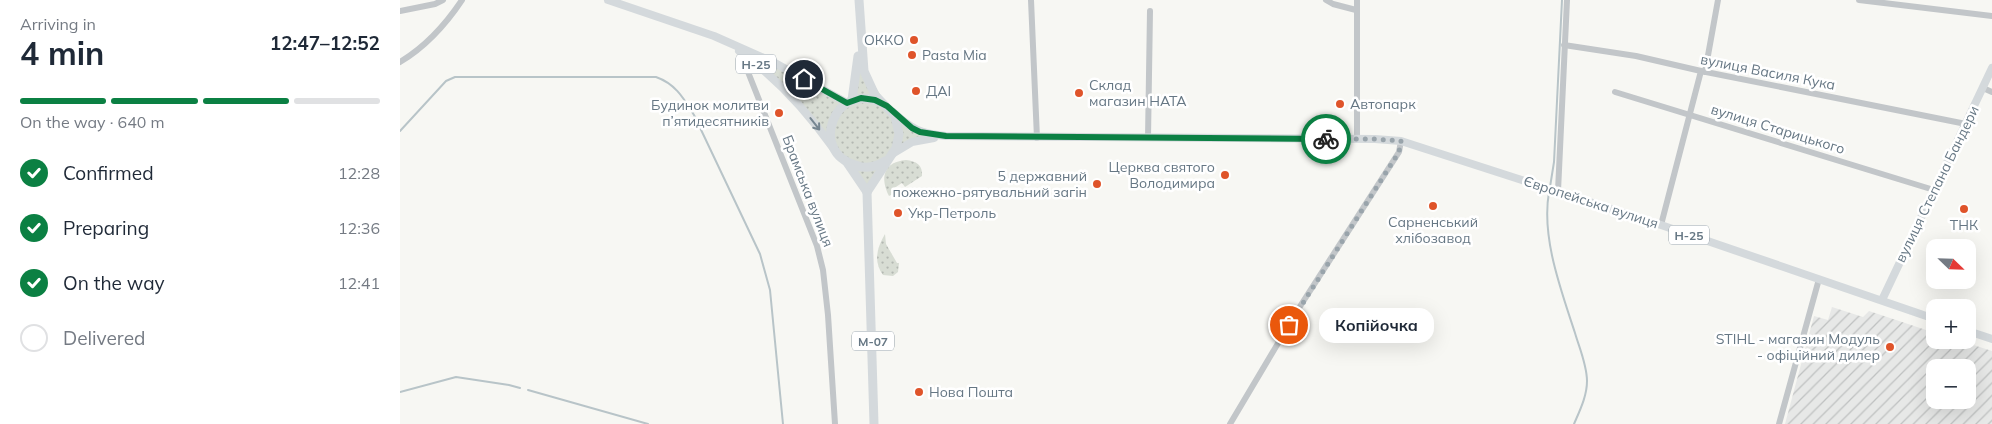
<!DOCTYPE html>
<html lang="en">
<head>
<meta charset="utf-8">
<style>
  body { margin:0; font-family:Mulish,sans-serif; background:#f6f6f7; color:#1f2937; height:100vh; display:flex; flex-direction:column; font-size:19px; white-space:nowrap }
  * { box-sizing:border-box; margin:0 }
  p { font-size:16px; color:#747a83 }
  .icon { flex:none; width:28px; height:28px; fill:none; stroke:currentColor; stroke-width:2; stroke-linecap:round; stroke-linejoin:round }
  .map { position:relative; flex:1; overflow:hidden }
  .details { display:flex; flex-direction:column; background:#fff; width:400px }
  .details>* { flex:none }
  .needle { width:32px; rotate:113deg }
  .controls { position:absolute; left:1526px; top:239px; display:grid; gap:10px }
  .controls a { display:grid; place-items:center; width:50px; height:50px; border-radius:10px; background:#fff; box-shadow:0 5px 20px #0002; font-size:25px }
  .pin { position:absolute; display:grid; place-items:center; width:42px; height:42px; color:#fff; margin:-21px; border:2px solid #fff; border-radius:50%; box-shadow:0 1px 5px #0007 }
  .courier { position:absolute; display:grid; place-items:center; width:50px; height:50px; margin:-25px; border:4px solid #0b8043; border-radius:50%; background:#fff; color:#222; box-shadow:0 1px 6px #0007 }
  .bubble { position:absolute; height:35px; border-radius:15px; background:#fff; box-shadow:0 5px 20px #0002; font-size:16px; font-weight:700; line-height:35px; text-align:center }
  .overview em { font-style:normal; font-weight:700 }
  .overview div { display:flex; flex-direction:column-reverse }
  .overview { display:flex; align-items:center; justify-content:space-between; height:85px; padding:0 20px }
  h1 { font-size:32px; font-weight:700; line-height:38px }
  .bar { display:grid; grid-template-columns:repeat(4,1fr); gap:8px 5px; align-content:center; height:60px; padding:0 20px }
  .bar i { height:6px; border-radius:4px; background:#e0e1e3 }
  .bar .current { background:#0b8043 }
  .bar p { grid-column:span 4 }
  ol { padding:0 20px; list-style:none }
  li { display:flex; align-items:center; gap:15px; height:55px }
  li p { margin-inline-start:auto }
  li .icon { padding:5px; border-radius:50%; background:#0b8043; color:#fff; stroke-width:4 }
  li:last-child { color:#747a83 }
  li i { width:28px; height:28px; border:2px solid #e0e1e3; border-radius:50% }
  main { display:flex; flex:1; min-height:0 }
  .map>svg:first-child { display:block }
</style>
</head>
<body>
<main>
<section class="details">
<div class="overview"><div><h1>4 min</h1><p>Arriving in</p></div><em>12:47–12:52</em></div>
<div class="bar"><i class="current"></i><i class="current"></i><i class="current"></i><i></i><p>On the way · 640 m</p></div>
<ol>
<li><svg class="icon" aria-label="check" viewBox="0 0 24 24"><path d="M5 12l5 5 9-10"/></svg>Confirmed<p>12:28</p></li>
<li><svg class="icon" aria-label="check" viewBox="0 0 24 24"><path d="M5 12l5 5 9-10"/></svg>Preparing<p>12:36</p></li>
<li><svg class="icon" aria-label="check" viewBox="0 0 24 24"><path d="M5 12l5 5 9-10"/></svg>On the way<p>12:41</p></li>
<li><i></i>Delivered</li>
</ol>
</section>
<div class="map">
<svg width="1592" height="424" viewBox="0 0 1592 424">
  <defs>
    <pattern id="industrial-furrows" width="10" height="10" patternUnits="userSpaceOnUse" patternTransform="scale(1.25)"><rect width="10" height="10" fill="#e7e8e7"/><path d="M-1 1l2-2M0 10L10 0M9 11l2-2" fill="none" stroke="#bfc1c1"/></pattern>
    <pattern id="grass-dots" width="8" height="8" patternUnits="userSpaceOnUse" patternTransform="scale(1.25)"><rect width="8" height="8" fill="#d8ddd4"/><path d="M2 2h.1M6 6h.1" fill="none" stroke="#b3b8b2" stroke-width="1.8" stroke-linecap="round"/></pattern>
  </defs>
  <rect width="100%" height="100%" fill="#f7f7f3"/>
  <path fill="url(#industrial-furrows)" fill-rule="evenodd" d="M 1432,307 L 1463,317 L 1469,311 L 1535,333 L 1535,340 L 1558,340 L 1592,351 L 1592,424 L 1385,424 L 1414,316 L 1428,320 ZM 1535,368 L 1568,368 L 1568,400 L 1535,400 Z"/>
  <g fill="url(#grass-dots)">
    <polygon points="347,56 375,63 447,103 458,60 491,111 532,135 492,154 467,192 423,134"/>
    <path d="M 506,160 C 516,161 523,165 522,176 L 505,187 L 502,183 L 491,190 L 493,194 L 489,196 C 480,178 483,162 506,160 Z"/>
    <path d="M 485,234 L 486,244 L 497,263 L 499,263 L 498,272 L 493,276 L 483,275 C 473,261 477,248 485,234 Z"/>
  </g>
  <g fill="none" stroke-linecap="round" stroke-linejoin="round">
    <g stroke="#b8c4c8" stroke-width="2">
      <path d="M 0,131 L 46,81 L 55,77 L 256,77 C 276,84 284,99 294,115 L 360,254 L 370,290 L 383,424"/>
      <polyline points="1150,187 1154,162 1162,0"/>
      <path d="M 1149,192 C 1141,237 1161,290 1175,333 C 1179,347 1187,365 1187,381 C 1187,396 1180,410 1174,424"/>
      <polyline points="128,390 248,424"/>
      <polyline points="0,392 56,377 109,385 120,388"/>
    </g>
    <g stroke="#c2c6c9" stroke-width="6">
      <polyline points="631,0 637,138"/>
      <polyline points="926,0 933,4 956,10"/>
      <polyline points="957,0 957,139"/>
      <polyline points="1459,0 1592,16"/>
      <polyline points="0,11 35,4 43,0"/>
      <polyline points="1164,45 1236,56 1301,71 1566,124"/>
      <path d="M 0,62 C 25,47 46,24 62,0"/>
      <polyline points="355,63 348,72 417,246 423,270 428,315 435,424"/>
      <polyline points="1305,72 1318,0"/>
      <polyline points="1583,88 1592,92"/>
      <polyline points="1215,92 1534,190"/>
      <polyline points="748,138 750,11"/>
      <polyline points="1158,191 1167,0"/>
      <polyline points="1261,225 1301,71"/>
      <polyline points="830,424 899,308 999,152 1001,141"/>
      <polyline points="1379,424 1419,279"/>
    </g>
    <g stroke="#d4d9dc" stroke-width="8">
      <polyline points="208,0 314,36 375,63 447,103"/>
      <path d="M 339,51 C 377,78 406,110 433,148"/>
      <path d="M 493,112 C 511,129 521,134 546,136 L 975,139 L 1001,141 L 1261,225 L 1535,319"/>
      <polyline points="492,154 512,142 534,138"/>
      <polyline points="1482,300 1592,68"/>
      <polyline points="1568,331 1592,339"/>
    </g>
    <g stroke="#d4d9dc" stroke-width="9">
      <polyline points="459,0 464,71 475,95 495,116 499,134 496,148 467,192"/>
      <polyline points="452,100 458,56"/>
      <path d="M 479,102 C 434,82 409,152 455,165 C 465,169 476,167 485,161"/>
      <polyline points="446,161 467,192"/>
      <polyline points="467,192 474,424"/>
    </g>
  </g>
  <defs><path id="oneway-shaft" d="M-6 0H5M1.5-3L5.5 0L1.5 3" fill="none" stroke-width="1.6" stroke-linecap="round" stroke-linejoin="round" transform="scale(1.25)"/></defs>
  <use stroke="#768691" href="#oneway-shaft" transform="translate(415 124) rotate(52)"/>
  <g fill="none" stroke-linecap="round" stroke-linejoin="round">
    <polyline stroke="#99a4ab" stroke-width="5" stroke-dasharray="0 9" points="889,325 999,152 1001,141 975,139 926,139"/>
    <polyline stroke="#0b8043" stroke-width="6" points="404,79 447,103 461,98 475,100 487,106 512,128 520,132 546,136 926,139"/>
  </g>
  <g fill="#df542a" stroke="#fff" stroke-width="2">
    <circle cx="514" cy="40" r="5"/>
    <circle cx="512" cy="55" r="5"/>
    <circle cx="516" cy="91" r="5"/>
    <circle cx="679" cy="93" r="5"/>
    <circle cx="940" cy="104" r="5"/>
    <circle cx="379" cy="113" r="5"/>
    <circle cx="825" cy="175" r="5"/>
    <circle cx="697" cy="184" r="5"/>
    <circle cx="1033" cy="206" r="5"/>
    <circle cx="1564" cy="209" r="5"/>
    <circle cx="498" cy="213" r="5"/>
    <circle cx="1490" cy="347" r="5"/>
    <circle cx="519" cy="392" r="5"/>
  </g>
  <g text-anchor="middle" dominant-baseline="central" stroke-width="5" stroke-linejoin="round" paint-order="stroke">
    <g fill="#fff" stroke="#94a0a9" stroke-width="1">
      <rect x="336" y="54.5" width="40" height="19" rx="4"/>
      <rect x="1269" y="225.5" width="40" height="19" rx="4"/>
      <rect x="452" y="331.5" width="42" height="19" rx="4"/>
    </g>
    <g font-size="12" font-weight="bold" fill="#667784">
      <text x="356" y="64">Н-25</text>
      <text x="1289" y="235">Н-25</text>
      <text x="473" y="341">М-07</text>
    </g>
    <g font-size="14" fill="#667784" stroke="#fff" text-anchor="start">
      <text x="504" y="40" text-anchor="end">ОККО</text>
      <text x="522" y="55">Pasta Mia</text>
      <text x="689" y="85">Склад<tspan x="689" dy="16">магазин НАТА</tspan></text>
      <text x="526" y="91">ДАІ</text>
      <text x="950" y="104">Автопарк</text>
      <text x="369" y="105" text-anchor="end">Будинок молитви<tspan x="369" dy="16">п’ятидесятників</tspan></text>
      <text x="815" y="167" text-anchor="end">Церква святого<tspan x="815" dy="16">Володимира</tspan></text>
      <text x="687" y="176" text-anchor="end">5 державний<tspan x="687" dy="16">пожежно-рятувальний загін</tspan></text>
      <text x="508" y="213">Укр-Петроль</text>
      <text x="1033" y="222" text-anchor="middle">Сарненський<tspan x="1033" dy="16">хлібозавод</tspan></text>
      <text x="1564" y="225" text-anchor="middle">ТНК</text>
      <text x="1480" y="339" text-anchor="end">STIHL - магазин Модуль<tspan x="1480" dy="16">- офіційний дилер</tspan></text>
      <text x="529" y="392">Нова Пошта</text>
    </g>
    <g font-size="14" fill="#667784" stroke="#fff">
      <text transform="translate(1368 72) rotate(11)">вулиця Василя Кука</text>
      <text transform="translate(1378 129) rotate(17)">вулиця Старицького</text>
      <text transform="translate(1537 184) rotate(-64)">вулиця Степана Бандери</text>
      <text transform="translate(408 191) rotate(69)">Брамська вулиця</text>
      <text transform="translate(1191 202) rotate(18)">Європейська вулиця</text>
    </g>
  </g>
</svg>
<div class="controls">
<a><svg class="needle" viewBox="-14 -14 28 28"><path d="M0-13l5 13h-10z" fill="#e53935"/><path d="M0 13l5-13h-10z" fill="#747a83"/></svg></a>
<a>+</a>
<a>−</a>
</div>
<div class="pin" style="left:889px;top:325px;background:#ea580c"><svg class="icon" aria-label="bag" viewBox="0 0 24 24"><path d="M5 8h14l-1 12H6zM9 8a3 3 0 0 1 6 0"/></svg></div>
<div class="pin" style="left:404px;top:79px;background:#1f2937"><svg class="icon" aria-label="home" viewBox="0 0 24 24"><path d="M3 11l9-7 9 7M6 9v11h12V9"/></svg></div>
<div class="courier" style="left:926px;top:139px"><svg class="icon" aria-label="bike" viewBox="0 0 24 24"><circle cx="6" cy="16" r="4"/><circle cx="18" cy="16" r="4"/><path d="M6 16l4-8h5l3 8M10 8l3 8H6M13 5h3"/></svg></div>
<div class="bubble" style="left:919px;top:308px;width:115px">Копійочка</div>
</div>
</main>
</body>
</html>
